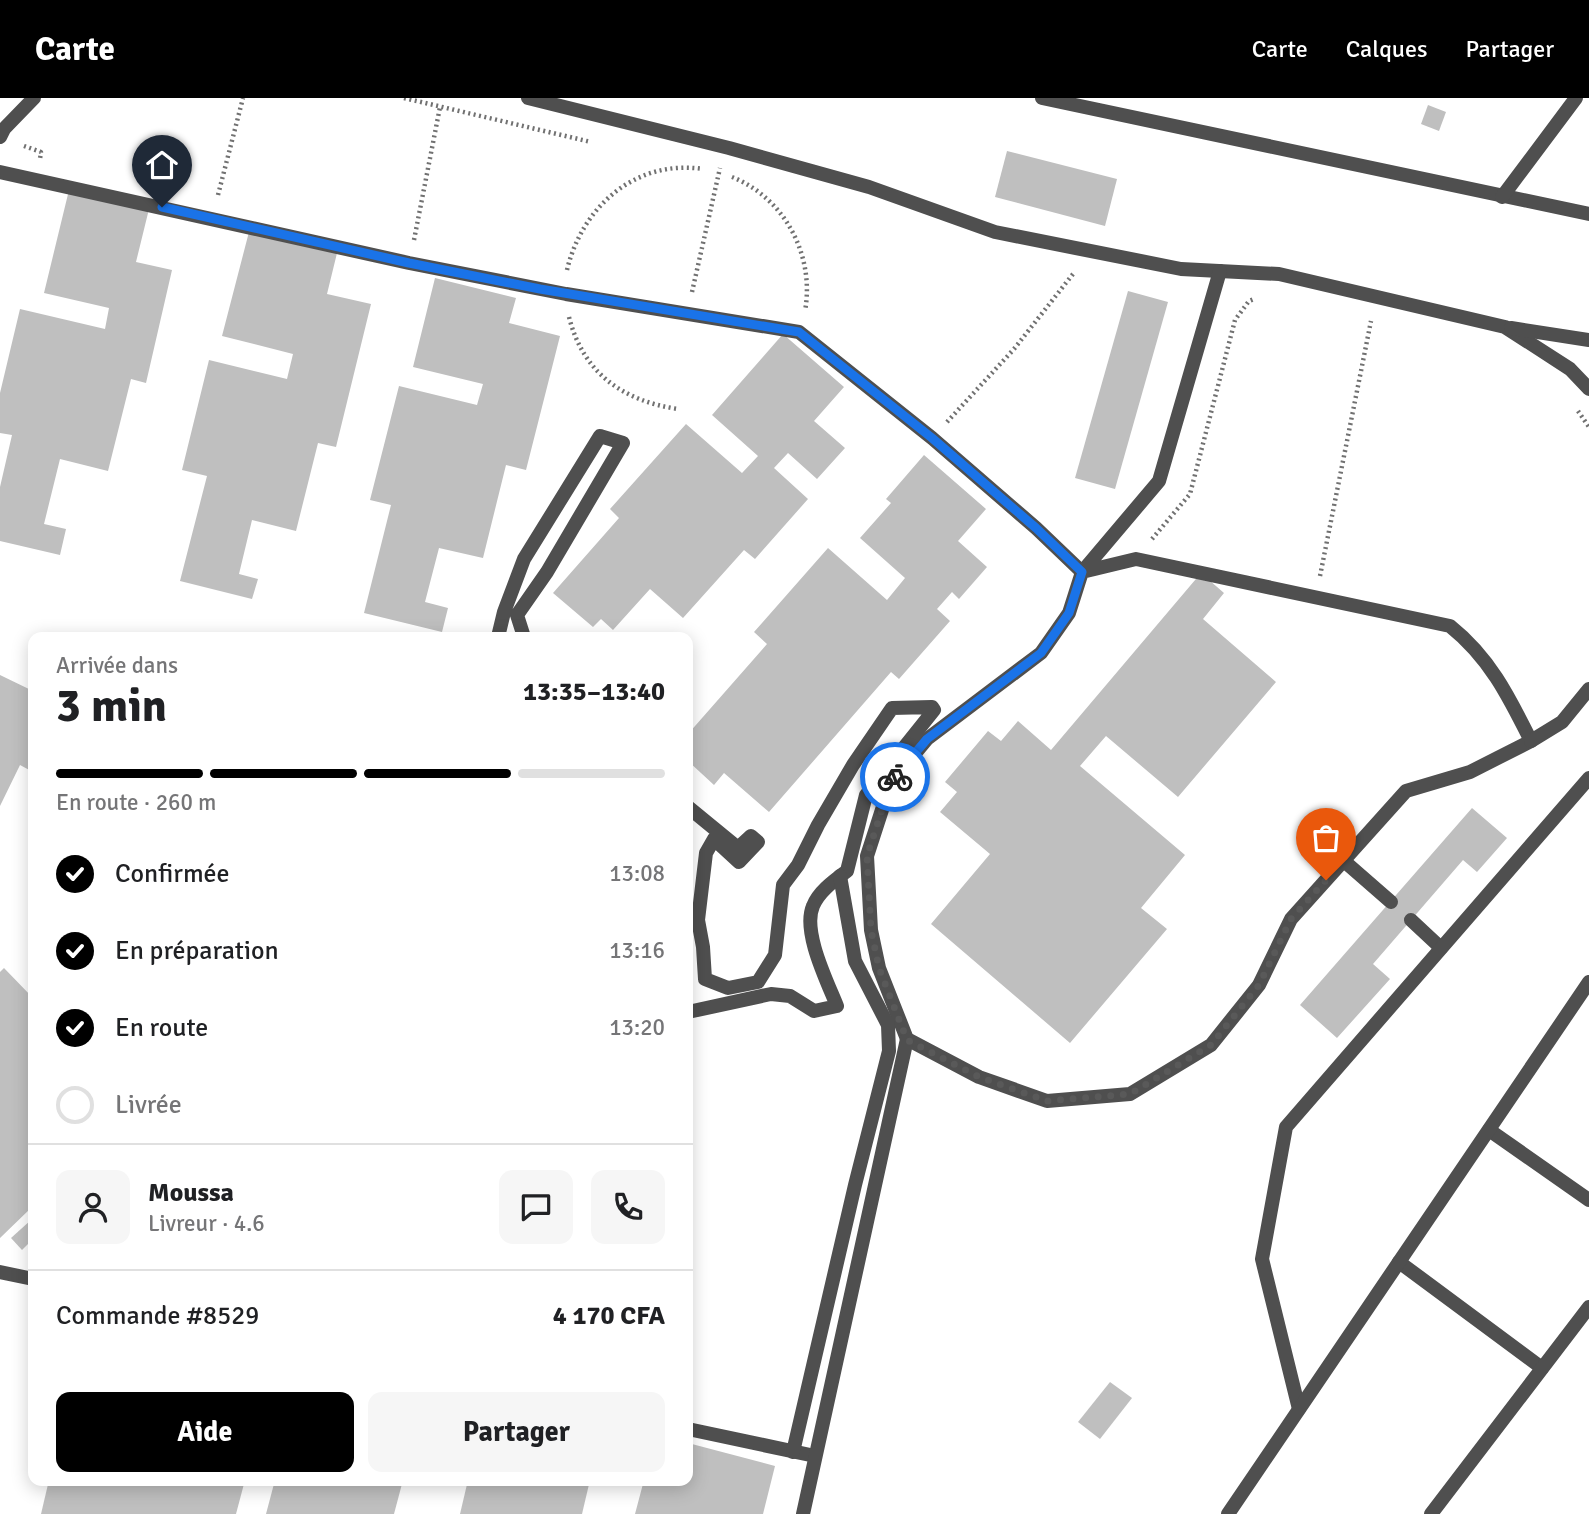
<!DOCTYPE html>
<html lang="fr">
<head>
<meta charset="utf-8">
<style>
  body { margin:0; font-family:Signika,sans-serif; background:#f6f6f6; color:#202124; height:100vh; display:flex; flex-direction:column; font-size:26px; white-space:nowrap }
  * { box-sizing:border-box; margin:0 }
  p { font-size:23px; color:#757577 }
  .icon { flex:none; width:38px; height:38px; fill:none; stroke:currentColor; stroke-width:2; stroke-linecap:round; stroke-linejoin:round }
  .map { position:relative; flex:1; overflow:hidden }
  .side { position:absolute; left:28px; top:534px; width:665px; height:854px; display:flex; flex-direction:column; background:#fff; border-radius:14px; box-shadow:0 4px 18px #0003 }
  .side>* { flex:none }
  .pin { position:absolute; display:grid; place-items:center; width:60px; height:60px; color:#fff; margin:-72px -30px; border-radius:50% 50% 50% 0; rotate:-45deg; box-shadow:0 0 7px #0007 }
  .pin .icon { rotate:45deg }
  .courier { position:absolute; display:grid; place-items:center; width:70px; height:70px; margin:-35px; border:5px solid #1a73e8; border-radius:50%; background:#fff; color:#222; box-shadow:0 2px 9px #0007 }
  .head em { font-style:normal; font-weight:700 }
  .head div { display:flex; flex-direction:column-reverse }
  .head { display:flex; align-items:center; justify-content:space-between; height:119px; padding:0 28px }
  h1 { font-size:46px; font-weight:700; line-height:52px }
  .bar { display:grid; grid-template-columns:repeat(4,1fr); gap:10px 7px; align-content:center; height:84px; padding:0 28px }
  .bar i { height:9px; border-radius:5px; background:#e0e0e0 }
  .bar .selected { background:#000 }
  .bar p { grid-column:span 4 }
  .line { display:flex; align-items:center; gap:18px; padding:0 28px; border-top:2px solid #e0e0e0 }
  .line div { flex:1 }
  .round { display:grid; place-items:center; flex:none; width:74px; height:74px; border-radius:14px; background:#f6f6f6 }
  ol { padding:0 28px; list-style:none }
  li { display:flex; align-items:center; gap:21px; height:77px }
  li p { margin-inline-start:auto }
  li .icon { padding:7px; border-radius:50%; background:#000; color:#fff; stroke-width:4 }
  li:last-child { color:#757577 }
  li i { width:38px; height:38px; border:4px solid #e0e0e0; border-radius:50% }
  .cta { display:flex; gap:14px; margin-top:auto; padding:14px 28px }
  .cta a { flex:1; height:80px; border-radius:14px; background:#000; color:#fff; font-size:28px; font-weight:700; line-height:80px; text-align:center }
  .cta a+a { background:#f6f6f6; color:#202124 }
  header { display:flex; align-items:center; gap:42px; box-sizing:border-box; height:98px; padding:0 35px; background:#000; color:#fff }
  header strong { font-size:33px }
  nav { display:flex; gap:38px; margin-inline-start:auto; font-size:24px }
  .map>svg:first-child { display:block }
</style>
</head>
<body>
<header>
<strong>Carte</strong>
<nav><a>Carte</a><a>Calques</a><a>Partager</a></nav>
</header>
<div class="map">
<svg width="1589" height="1416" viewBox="0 0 1589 1416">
  <rect width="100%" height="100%" fill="#fff"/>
  <g fill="#bfbfbf">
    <polygon points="1428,7 1446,14 1439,33 1421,26"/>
    <polygon points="1007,53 1117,81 1105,128 995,99"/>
    <polygon points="69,92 149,111 136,164 172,172 146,285 131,281 108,373 60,361 44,426 66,431 60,457 0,443 0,389 12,337 0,335 0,295 20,211 105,231 109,210 44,195"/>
    <polygon points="250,130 338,151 327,196 371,206 336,349 318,345 296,433 252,422 239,476 258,481 252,501 180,483 207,378 182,372 209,262 287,281 293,256 222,238"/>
    <polygon points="435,180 516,200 509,225 560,238 526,372 506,367 483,460 439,450 425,504 448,510 442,534 364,515 391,407 370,402 399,288 477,307 483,286 413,269"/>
    <polygon points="1128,193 1168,204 1115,391 1075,380"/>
    <polygon points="783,236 844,289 814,323 845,350 817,381 788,355 774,370 808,401 755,461 744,452 683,520 650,491 613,532 601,521 593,529 553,495 619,420 610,411 686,326 742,375 758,358 712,317"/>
    <polygon points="924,357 986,411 958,443 987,469 959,501 952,494 937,511 950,523 899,581 891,574 769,714 724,675 714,687 688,663 688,636 767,546 754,534 828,450 887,502 905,480 860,440 891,405 886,401"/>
    <polygon points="1201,475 1224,495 1203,521 1276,584 1178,699 1106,638 1080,668 1185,757 1141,810 1167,831 1070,945 931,826 990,756 940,714 957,694 945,684 988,633 1001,643 1018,623 1051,652"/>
    <polygon points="0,577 33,593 33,674 20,667 0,708"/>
    <polygon points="1472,710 1507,740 1477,774 1463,762 1373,866 1390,881 1337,940 1300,907"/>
    <polygon points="4,870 33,900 33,1112 31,1110 0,1140 0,874"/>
    <polygon points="31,1122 33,1124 33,1141 22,1152 11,1140"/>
    <polygon points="1110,1284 1132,1300 1100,1341 1078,1324"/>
    <polygon points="688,1345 775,1368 763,1416 635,1416 644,1382 688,1382"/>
    <polygon points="49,1382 245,1382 236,1416 41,1416"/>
    <polygon points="275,1382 403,1382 394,1416 266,1416"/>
    <polygon points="468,1382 590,1382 582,1416 460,1416"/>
  </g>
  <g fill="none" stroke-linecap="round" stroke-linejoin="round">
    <g stroke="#717171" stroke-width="4.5" stroke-dasharray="2 3.5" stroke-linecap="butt">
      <polyline points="404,0 591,44"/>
      <polyline points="24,48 41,54 40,61"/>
      <path d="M 732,79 C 785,100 815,158 805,213"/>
      <polyline points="218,97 243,0"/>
      <polyline points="414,142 440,9"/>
      <path d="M 567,172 C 582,109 635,61 703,71"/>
      <polyline points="692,194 720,70"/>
      <path d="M 569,219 C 583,275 623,303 678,311"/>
      <polyline points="1578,313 1589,329"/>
      <polyline points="947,324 1014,251 1073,176"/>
      <polyline points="1152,441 1190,396 1235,222 1249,203 1254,201"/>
      <polyline points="1320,478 1371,223"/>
    </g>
    <g stroke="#4f4f4f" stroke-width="14">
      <polyline points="528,0 729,50 869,89 995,134 1181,171 1279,176 1505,229 1570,271 1589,291"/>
      <polyline points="0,39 4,31 34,0"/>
      <polyline points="0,74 409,165 566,196 799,234 932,340 1036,430 1082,474"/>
      <polyline points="1511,230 1589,242"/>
      <path d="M 1082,474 L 1136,461 L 1450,528 C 1490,560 1509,599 1531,643 L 1470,674 L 1406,693 L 1291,821 L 1259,887 L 1211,947 L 1130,996 L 1047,1003 L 979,979 L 907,941 L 879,870 L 871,832 L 867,758 L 891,684 L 927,641 L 1041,555 L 1069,515 L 1082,474 L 1159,383 L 1220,173"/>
      <polyline points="1531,643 1562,624 1589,591"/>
      <polyline points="1344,763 1391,804"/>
      <polyline points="1411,822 1441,850"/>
      <polyline points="1489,1032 1589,1102"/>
      <polyline points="1399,1164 1542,1270"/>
      <polyline points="0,1174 33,1181"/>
      <polyline points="1299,1311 1262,1161 1286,1029 1589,680"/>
      <polyline points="688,1331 815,1358"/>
      <polyline points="803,1416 907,941"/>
      <polyline points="1431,1416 1589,1209"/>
    </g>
    <g stroke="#4f4f4f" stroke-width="14">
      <polyline points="1042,0 1589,116"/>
      <polyline points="1502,99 1576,0"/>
      <polyline points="498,539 504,514 524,461 600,338 623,345 547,474 517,517 524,539"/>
      <path d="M 688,709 L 738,750 L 751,738 L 758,744 L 739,764 L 714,741 L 706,755 L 698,822 L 703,849 L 705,881 L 728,890 L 758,884 L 775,857 L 783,787 L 798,767 L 818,727 L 853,667 L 892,610 L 932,609 L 934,612 L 866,697 L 847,773 C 835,782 819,793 813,808 C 802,833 827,883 837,908 L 814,913 L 790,898 L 771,896 L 688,914"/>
      <polyline points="793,1354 855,1087 889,953 888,927 855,863 840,778"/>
      <polyline points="1228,1416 1589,884"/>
    </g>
  </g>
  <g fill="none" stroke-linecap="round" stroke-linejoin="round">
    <polyline stroke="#595959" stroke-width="7" stroke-dasharray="0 12.6" points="895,679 891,684 867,758 871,832 879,870 907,942 979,979 1047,1003 1130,996 1211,947 1259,887 1291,821 1326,782"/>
    <polyline stroke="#1a73e8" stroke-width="9" points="162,109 409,165 540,191 799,234 932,340 1036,430 1082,474 1069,515 1041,555 927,641 895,679"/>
  </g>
</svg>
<div class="pin" style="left:1326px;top:782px;background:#ea580c"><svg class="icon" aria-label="bag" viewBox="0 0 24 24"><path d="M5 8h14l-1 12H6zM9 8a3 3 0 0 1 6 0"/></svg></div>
<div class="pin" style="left:162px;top:109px;background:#1f2937"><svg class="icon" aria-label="home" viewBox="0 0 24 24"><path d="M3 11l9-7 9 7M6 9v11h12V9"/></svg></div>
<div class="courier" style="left:895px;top:679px"><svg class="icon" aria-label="bike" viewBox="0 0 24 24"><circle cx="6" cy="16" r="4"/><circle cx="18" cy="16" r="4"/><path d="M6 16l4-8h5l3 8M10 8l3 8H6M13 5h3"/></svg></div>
<section class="side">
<div class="head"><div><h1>3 min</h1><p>Arrivée dans</p></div><em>13:35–13:40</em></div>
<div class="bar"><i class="selected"></i><i class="selected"></i><i class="selected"></i><i></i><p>En route · 260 m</p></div>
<ol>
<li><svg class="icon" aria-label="check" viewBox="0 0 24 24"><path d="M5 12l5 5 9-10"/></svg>Confirmée<p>13:08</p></li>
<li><svg class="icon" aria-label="check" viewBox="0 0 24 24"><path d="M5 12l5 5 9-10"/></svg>En préparation<p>13:16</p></li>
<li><svg class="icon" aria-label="check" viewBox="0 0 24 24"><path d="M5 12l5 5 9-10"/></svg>En route<p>13:20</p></li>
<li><i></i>Livrée</li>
</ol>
<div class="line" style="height:126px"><a class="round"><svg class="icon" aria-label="person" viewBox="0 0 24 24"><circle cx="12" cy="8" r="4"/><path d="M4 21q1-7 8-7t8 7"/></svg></a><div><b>Moussa</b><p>Livreur · 4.6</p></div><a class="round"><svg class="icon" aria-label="chat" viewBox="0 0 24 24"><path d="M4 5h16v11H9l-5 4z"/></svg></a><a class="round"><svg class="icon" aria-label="phone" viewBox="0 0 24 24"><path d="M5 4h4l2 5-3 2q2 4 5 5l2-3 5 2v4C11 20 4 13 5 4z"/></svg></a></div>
<div class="line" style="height:91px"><div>Commande #8529</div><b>4 170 CFA</b></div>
<div class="cta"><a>Aide</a><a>Partager</a></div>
</section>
</div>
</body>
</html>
